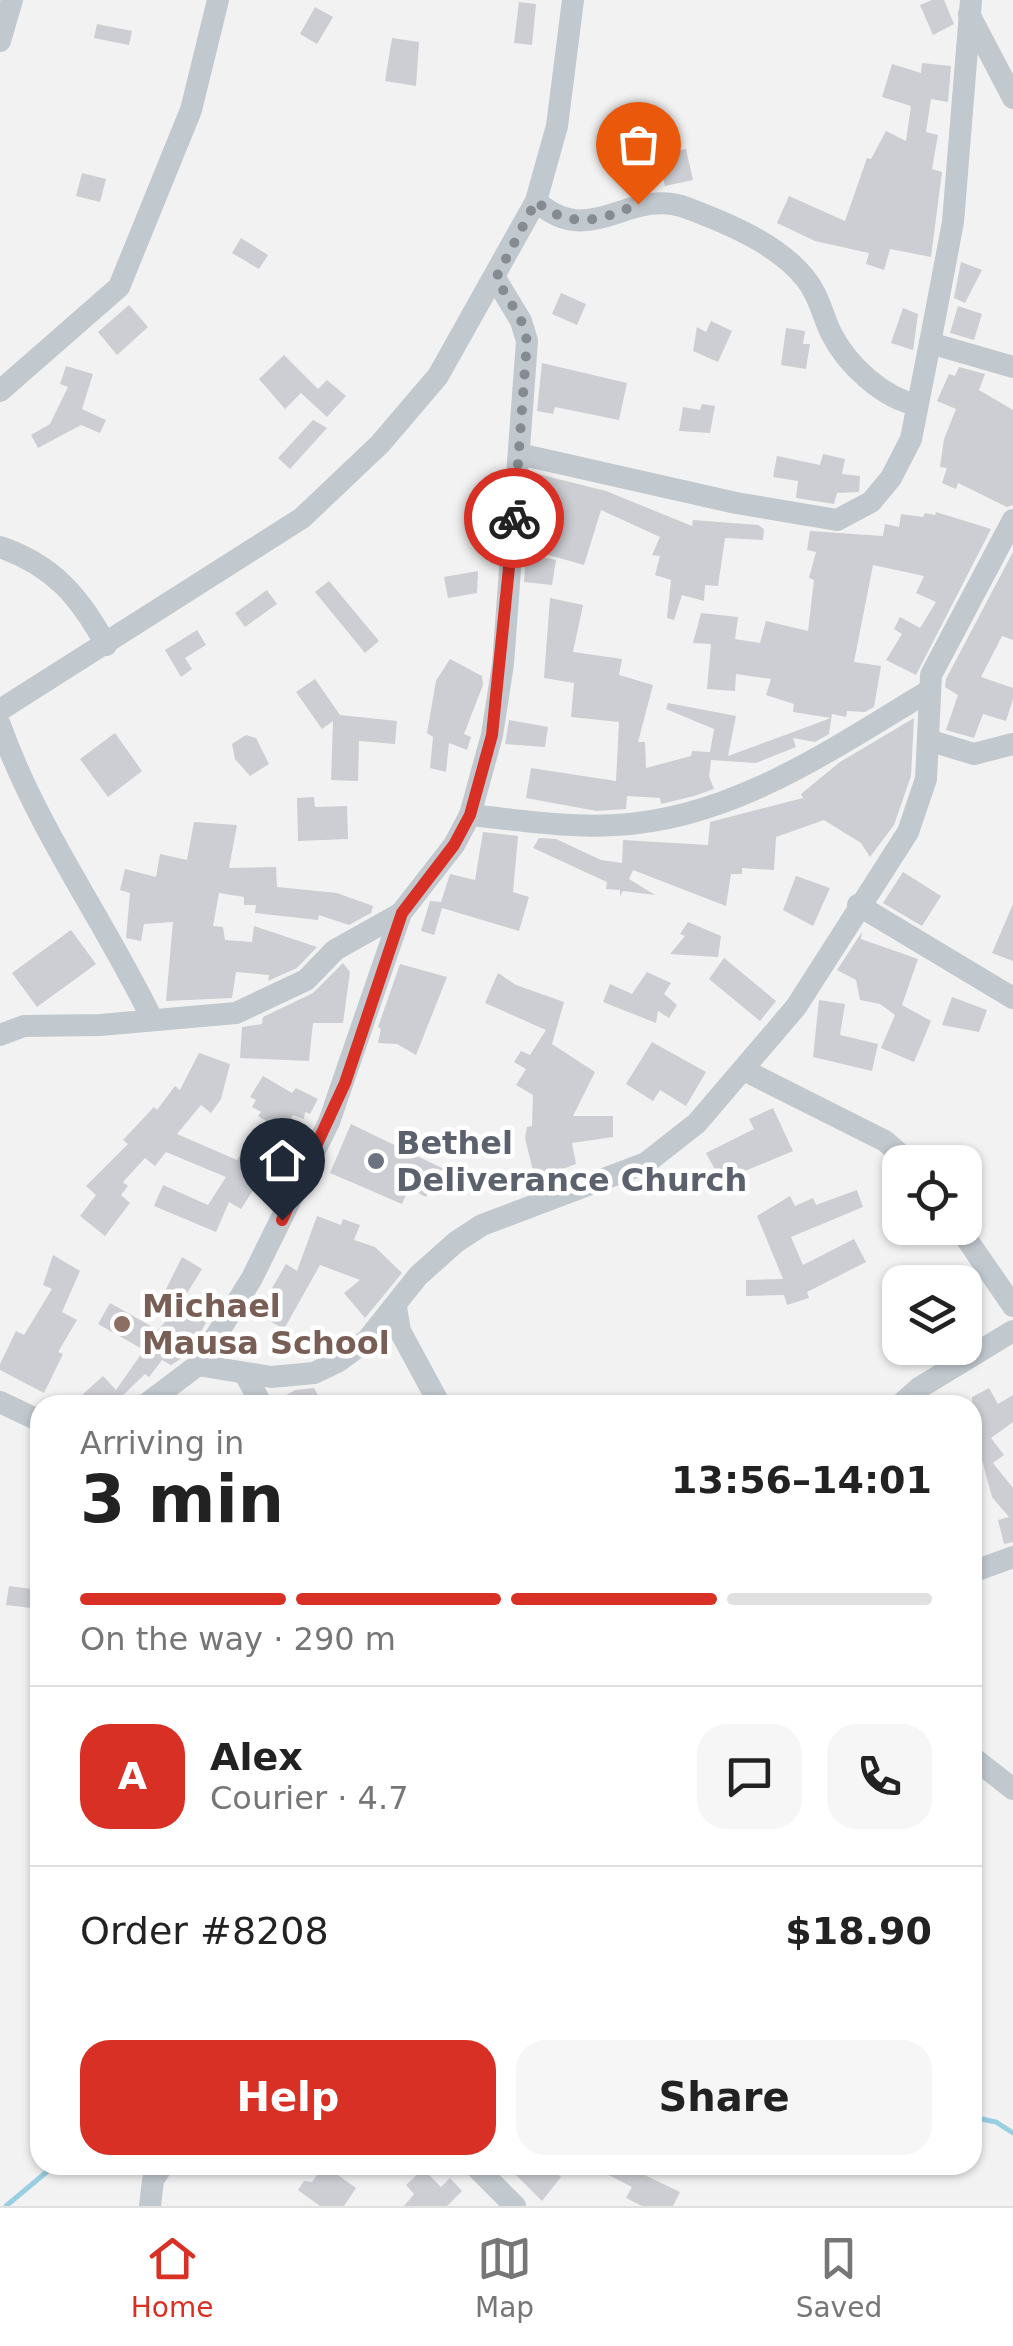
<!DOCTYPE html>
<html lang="en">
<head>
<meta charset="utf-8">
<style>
  body { margin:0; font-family:"DejaVu Sans",sans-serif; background:#f6f6f6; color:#222; height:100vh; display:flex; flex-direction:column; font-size:38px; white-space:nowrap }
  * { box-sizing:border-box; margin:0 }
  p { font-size:32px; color:#767676 }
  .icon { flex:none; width:55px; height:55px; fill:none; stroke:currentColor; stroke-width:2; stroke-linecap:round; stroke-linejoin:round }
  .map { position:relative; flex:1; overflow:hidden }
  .drawer { position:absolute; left:30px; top:1395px; width:952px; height:780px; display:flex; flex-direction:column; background:#fff; border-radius:30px; box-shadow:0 2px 8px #0004 }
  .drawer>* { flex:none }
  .buttons { position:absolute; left:882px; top:1145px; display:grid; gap:20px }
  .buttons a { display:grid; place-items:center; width:100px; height:100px; border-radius:20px; background:#fff; box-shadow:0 2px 8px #0004; font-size:50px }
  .pin { position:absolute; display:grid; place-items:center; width:85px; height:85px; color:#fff; margin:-102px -42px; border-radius:50% 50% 50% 0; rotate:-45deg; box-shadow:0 0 10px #0007 }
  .pin .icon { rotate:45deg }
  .courier { position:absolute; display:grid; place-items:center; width:100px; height:100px; margin:-50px; border:8px solid #d93025; border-radius:50%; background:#fff; color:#222; box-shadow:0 2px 12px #0007 }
  .head em { font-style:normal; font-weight:600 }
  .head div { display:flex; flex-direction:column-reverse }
  .head { display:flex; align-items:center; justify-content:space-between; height:170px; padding:0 50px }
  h1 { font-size:65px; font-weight:600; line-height:75px }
  .bar { display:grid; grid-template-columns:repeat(4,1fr); gap:15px 10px; align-content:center; height:120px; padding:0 50px }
  .bar i { height:12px; border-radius:8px; background:#e0e0e0 }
  .bar .active { background:#d93025 }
  .bar p { grid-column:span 4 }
  .line { display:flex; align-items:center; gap:25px; padding:0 50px; border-top:2px solid #e0e0e0 }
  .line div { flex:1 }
  .round { display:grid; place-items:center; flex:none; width:105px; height:105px; border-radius:30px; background:#f6f6f6 }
  .cta { display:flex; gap:20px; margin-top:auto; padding:20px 50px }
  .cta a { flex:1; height:115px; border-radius:30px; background:#d93025; color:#fff; font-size:40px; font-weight:600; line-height:115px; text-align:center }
  .cta a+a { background:#f6f6f6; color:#222 }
  .tabs { display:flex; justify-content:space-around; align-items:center; height:140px; border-top:2px solid #e0e0e0; background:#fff; font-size:28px; color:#767676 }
  .tabs a { display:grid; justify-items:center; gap:5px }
  .tabs .active { color:#d93025 }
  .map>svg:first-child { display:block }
</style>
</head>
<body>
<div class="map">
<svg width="1013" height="2206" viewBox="0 0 1013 2206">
  <rect width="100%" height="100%" fill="#f3f2f2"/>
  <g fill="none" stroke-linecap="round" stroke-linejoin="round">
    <g stroke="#99cfe3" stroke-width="5">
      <polyline points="972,2117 996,2122 1013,2133"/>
      <polyline points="6,2206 55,2165"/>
    </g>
  </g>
  <g fill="#ccced3">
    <polygon points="932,0 944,0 954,24 933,35 920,5"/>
    <polygon points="519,2 536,4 532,45 514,43"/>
    <polygon points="315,7 333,17 317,44 300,34"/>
    <polygon points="97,24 132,31 129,45 94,38"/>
    <polygon points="392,38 419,42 416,86 385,81"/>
    <polygon points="922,63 951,66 948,102 931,99 926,132 938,135 932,169 942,172 931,257 890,249 884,270 866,264 869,253 815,241 777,223 789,196 845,221 867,158 871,159 886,131 906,141 911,106 882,97 892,64 921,73"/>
    <polygon points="686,149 693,180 665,186 658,155"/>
    <polygon points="82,173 106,179 100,202 76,196"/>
    <polygon points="241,238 268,255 259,269 232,253"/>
    <polygon points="961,262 982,270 965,303 954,298"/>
    <polygon points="561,293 586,304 577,325 552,314"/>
    <polygon points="129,305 148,327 117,355 98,332"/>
    <polygon points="958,306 982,314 974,340 950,333"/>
    <polygon points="903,308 918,314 913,350 891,343"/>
    <polygon points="711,321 732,331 718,362 693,351 697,327 706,332"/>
    <polygon points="786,328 805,331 803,344 810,344 806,369 781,365"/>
    <polygon points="284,355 318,389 327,380 346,396 327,417 301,393 285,409 259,379"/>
    <polygon points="542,363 627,383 619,420 555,407 553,414 537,411"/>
    <polygon points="66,366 93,374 82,409 106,420 100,433 81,425 38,448 31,435 50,424 68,387 60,384"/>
    <polygon points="959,367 985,374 979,390 1013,410 1013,505 1007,507 958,483 956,489 942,483 947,468 940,467 944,439 956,409 937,401 949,374 955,376"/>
    <polygon points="702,404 715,406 710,433 679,431 683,407 700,410"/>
    <polygon points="313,420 327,428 290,469 278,458"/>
    <polygon points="823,454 845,459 842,474 860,476 859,492 837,493 834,504 796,498 798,481 773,477 777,456 820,465"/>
    <polygon points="534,473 606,491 692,526 693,520 758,525 764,529 763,540 725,538 718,586 705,585 704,601 682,595 674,620 667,618 671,580 655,575 660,556 652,555 660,537 601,510 584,565 545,554 553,511 530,505"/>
    <polygon points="936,512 991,529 916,675 886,660 902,634 894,629 900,617 920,628 936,602 916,593 924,576 873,565 854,662 881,666 874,707 865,712 847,711 846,717 832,714 829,734 815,742 793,738 796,747 756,763 711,760 709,776 714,789 694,796 661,804 660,798 627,796 626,809 597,811 526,798 531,768 616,781 619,722 571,717 574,683 544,678 550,598 583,605 573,652 622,659 619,675 653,685 638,742 645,742 646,768 691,756 692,751 710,752 714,729 666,709 668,703 736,716 728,756 831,718 793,712 794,704 766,695 771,679 736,674 735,691 707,689 711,644 693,643 701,613 738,617 735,639 760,643 766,621 808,631 814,580 809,578 816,552 807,550 810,531 883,536 885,524 899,527 901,514 923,517 925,513 935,515"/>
    <polygon points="1013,552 1013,640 1002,636 981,677 1013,688 1013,699 1006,721 983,714 974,738 946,730 958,695 945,687 946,679"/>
    <polygon points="526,554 556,560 552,585 524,582"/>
    <polygon points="478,571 477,593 448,598 444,577"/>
    <polygon points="329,581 379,641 365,653 315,592"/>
    <polygon points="267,590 277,604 245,627 235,613"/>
    <polygon points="197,630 206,645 185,658 192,669 181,677 165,650"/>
    <polygon points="450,659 482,676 483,685 464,734 471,737 467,750 449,743 446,772 430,768 433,737 427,733 436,681"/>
    <polygon points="315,679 340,715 397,721 395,744 359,741 358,781 331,780 333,721 322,729 296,692"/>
    <polygon points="914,718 911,776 894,825 870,857 861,843 824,820 776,837 774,870 742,868 742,874 731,874 726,906 633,870 629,879 655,895 623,891 620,896 620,890 606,889 607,882 533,848 539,838 556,839 601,860 622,863 623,840 708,845 710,822 803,798 801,794 840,762"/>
    <polygon points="509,720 548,727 545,747 505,744"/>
    <polygon points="115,733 142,771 108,797 80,759"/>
    <polygon points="246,735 256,738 269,764 250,776 235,759 232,744"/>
    <polygon points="314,797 315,807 347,806 348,839 298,841 297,798"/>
    <polygon points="194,822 237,825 229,868 276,867 277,887 337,893 373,906 371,913 349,925 319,915 318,920 255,913 256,905 244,905 244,897 219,893 213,926 223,927 225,940 252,942 254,926 317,947 297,968 268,981 269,975 236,972 232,998 166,1001 173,922 144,924 141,941 126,938 130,893 120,890 125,869 156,877 160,854 187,860"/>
    <polygon points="483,832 518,836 513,892 529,897 519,931 442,908 434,935 421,931 430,901 441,902 450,874 475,880"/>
    <polygon points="903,872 941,896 922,926 883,903"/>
    <polygon points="796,876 830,888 813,926 783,910"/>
    <polygon points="1013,904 1013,961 992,953"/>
    <polygon points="688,922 721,936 718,957 670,954 685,936 680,934"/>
    <polygon points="71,930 96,964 37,1007 12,973"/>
    <polygon points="862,932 861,939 918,959 902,1005 931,1021 914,1062 881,1048 895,1015 880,1004 860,1000 856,980 837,970"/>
    <polygon points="724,958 776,1001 760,1021 709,979"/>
    <polygon points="343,963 350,972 343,1023 313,1023 309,1061 240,1058 242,1027 262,1024 263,1017 313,993"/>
    <polygon points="400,964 447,977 416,1055 397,1044 378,1043 381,1029 378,1027"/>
    <polygon points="647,972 671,983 664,994 677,1005 669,1018 658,1011 656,1023 603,1002 610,984 632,994"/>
    <polygon points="498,973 516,985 564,1002 552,1044 595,1072 573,1116 613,1116 613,1137 572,1143 576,1164 535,1179 525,1138 527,1127 532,1126 533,1095 516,1085 526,1069 514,1062 521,1051 530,1055 546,1030 485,1003"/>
    <polygon points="952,997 987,1010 979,1032 942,1025"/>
    <polygon points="819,1000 845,1004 840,1035 878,1044 872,1071 813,1057"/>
    <polygon points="652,1042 706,1072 686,1106 660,1090 653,1101 626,1084"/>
    <polygon points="199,1053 230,1064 221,1099 211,1113 201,1105 177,1134 237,1160 247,1144 270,1164 241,1209 229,1202 216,1232 154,1206 163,1185 208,1205 226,1177 166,1152 155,1166 145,1158 123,1182 128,1186 121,1195 130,1203 105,1236 80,1216 96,1195 86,1186 128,1144 123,1140 154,1107 157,1110 175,1086 180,1090"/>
    <polygon points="263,1076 292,1093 296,1088 318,1099 310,1114 305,1112 304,1119 293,1115 283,1131 258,1116 261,1112 252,1107 256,1100 250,1097"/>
    <polygon points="773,1108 793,1151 721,1181 706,1153 754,1129 749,1119"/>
    <polygon points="351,1124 446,1170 434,1192 430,1189 426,1197 409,1188 402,1204 330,1173"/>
    <polygon points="857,1190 863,1207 791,1237 803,1265 854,1239 866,1262 807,1292 809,1298 787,1305 784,1295 746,1296 746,1280 783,1279 757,1216 790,1196 795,1206 813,1198 816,1205"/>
    <polygon points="317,1216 341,1225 343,1219 360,1225 354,1240 375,1247 402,1273 365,1318 344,1293 360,1280 320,1265 284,1329 257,1314 286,1264 297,1271"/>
    <polygon points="53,1255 80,1271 62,1312 77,1320 58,1352 63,1354 44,1393 0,1370 0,1364 16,1331 24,1335 52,1289 43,1285"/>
    <polygon points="182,1257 202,1269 184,1298 189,1301 184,1306 206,1323 187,1355 171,1365 162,1360 149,1377 145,1374 113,1405 71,1405 103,1376 116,1390 144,1350 98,1324 110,1303 158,1330 175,1310 161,1299"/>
    <polygon points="314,1388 323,1405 277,1405 276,1401 295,1390"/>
    <polygon points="989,1388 998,1404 1013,1395 1013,1422 991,1438 1004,1455 993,1463 1013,1488 1013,1542 1004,1544 998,1520 1009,1517 992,1497 982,1460 978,1478 972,1477 972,1397"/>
    <polygon points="9,1586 40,1590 40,1609 6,1605"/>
    <polygon points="324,2165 356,2188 344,2206 320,2206 298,2190 304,2181 312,2182"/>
    <polygon points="506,2165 546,2165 561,2177 542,2201"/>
    <polygon points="589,2165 636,2165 634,2170 680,2192 673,2206 642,2206 626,2198 632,2187"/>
    <polygon points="423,2169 441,2187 450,2178 462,2191 447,2206 404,2206 414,2194 406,2185"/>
  </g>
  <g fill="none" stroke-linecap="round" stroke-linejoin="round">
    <g stroke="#c1c8ce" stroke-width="22">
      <polyline points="969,14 1013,98"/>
      <polyline points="0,41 12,0"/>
      <path d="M 536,201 C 591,251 628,186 687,208 C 727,223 778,244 805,278 C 819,295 822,314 831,333 C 847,365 883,398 917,405"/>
      <polyline points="930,343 1013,367"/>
      <polyline points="0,391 119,287 191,110 218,0"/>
      <polyline points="519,454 736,503 837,520 871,502 891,478 911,439 930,343 953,222 971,0"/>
      <path d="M 0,547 C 53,565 80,597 106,645"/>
      <polyline points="0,710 302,518 380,444 438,376 536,201 557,126 573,0"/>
      <path d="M 0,725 C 37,829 104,920 152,1019"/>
      <polyline points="928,740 974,754 1013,744"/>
      <path d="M 470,815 C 518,820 567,828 615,825 C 730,820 831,750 927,692"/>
      <polyline points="858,905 1013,998"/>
      <polyline points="0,1035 24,1026 100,1025 236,1013 306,980 335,950 401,913"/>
      <polyline points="744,1070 885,1141 909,1162"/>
      <polyline points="959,1228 1013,1306"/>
      <polyline points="396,1307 400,1331 440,1405"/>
      <polyline points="198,1365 271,1377 314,1373 339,1361 367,1340 418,1276 456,1242 482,1225 646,1163 697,1123 796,1007 908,832 926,779 931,675 1013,520"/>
      <polyline points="246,1376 262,1405"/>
      <polyline points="0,1402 40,1421"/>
      <polyline points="145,1405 198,1365 252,1278 329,1122 401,913 454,845 470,815 492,735 503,664 527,341 521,321 495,278"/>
      <polyline points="900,1405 919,1388 1013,1331"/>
      <polyline points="972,1572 1013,1557"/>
      <polyline points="972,1757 1013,1789"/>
      <polyline points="474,2165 515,2206"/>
      <polyline points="150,2206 153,2180 163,2165"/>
    </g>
  </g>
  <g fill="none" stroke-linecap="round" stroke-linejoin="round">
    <path stroke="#868b91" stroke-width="10" stroke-dasharray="0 18" d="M 514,518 L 527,341 L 521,320 L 496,278 L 536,201 C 569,230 601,221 638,204"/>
    <polyline stroke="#d93025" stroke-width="12" points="282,1220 345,1083 402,913 454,845 470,815 492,735 514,518"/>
  </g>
  <circle fill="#6b7280" stroke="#fff" stroke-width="4" cx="376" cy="1161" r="10"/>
  <circle fill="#8d6e63" stroke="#fff" stroke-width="4" cx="122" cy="1324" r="10"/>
  <g text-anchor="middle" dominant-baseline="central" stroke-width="9" stroke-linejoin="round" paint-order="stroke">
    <g font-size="32" font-weight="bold" fill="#5b616d" stroke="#fff" text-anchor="start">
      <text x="396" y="1143">Bethel<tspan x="396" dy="37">Deliverance Church</tspan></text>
    </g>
    <g font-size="32" font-weight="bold" fill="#785e54" stroke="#fff" text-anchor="start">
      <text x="142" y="1306">Michael<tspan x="142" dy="37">Mausa School</tspan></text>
    </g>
  </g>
</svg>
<div class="buttons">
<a><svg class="icon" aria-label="locate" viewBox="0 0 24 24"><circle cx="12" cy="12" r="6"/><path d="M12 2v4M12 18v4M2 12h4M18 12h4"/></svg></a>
<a><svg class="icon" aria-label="layers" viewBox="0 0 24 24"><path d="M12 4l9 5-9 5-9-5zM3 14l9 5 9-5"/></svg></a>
</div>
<div class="pin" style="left:638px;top:204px;background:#ea580c"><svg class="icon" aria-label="bag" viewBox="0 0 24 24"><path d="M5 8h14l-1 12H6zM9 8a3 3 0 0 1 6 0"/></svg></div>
<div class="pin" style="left:282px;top:1220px;background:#1f2937"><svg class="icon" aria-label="home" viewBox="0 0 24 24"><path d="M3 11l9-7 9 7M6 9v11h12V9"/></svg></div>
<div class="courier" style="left:514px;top:518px"><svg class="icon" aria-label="bike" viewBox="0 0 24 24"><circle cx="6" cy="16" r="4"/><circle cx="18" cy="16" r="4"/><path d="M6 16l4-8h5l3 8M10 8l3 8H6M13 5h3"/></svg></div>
<section class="drawer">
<div class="head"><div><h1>3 min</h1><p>Arriving in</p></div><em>13:56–14:01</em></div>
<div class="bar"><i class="active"></i><i class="active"></i><i class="active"></i><i></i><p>On the way · 290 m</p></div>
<div class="line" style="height:180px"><b class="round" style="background:#d93025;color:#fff">A</b><div><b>Alex</b><p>Courier · 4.7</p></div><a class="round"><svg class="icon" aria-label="chat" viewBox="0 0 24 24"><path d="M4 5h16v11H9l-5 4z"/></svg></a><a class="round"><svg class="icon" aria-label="phone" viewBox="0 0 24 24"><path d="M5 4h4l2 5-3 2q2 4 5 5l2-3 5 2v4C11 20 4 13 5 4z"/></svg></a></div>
<div class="line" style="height:130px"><div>Order #8208</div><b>$18.90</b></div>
<div class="cta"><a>Help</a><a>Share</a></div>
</section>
</div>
<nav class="tabs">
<a class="active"><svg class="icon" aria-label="home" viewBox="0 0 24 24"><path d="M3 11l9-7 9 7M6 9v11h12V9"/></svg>Home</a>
<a><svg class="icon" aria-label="map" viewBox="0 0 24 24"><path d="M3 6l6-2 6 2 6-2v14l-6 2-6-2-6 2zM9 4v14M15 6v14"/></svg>Map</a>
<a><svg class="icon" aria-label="saved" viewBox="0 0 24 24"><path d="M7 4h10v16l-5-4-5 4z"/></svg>Saved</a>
</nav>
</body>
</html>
